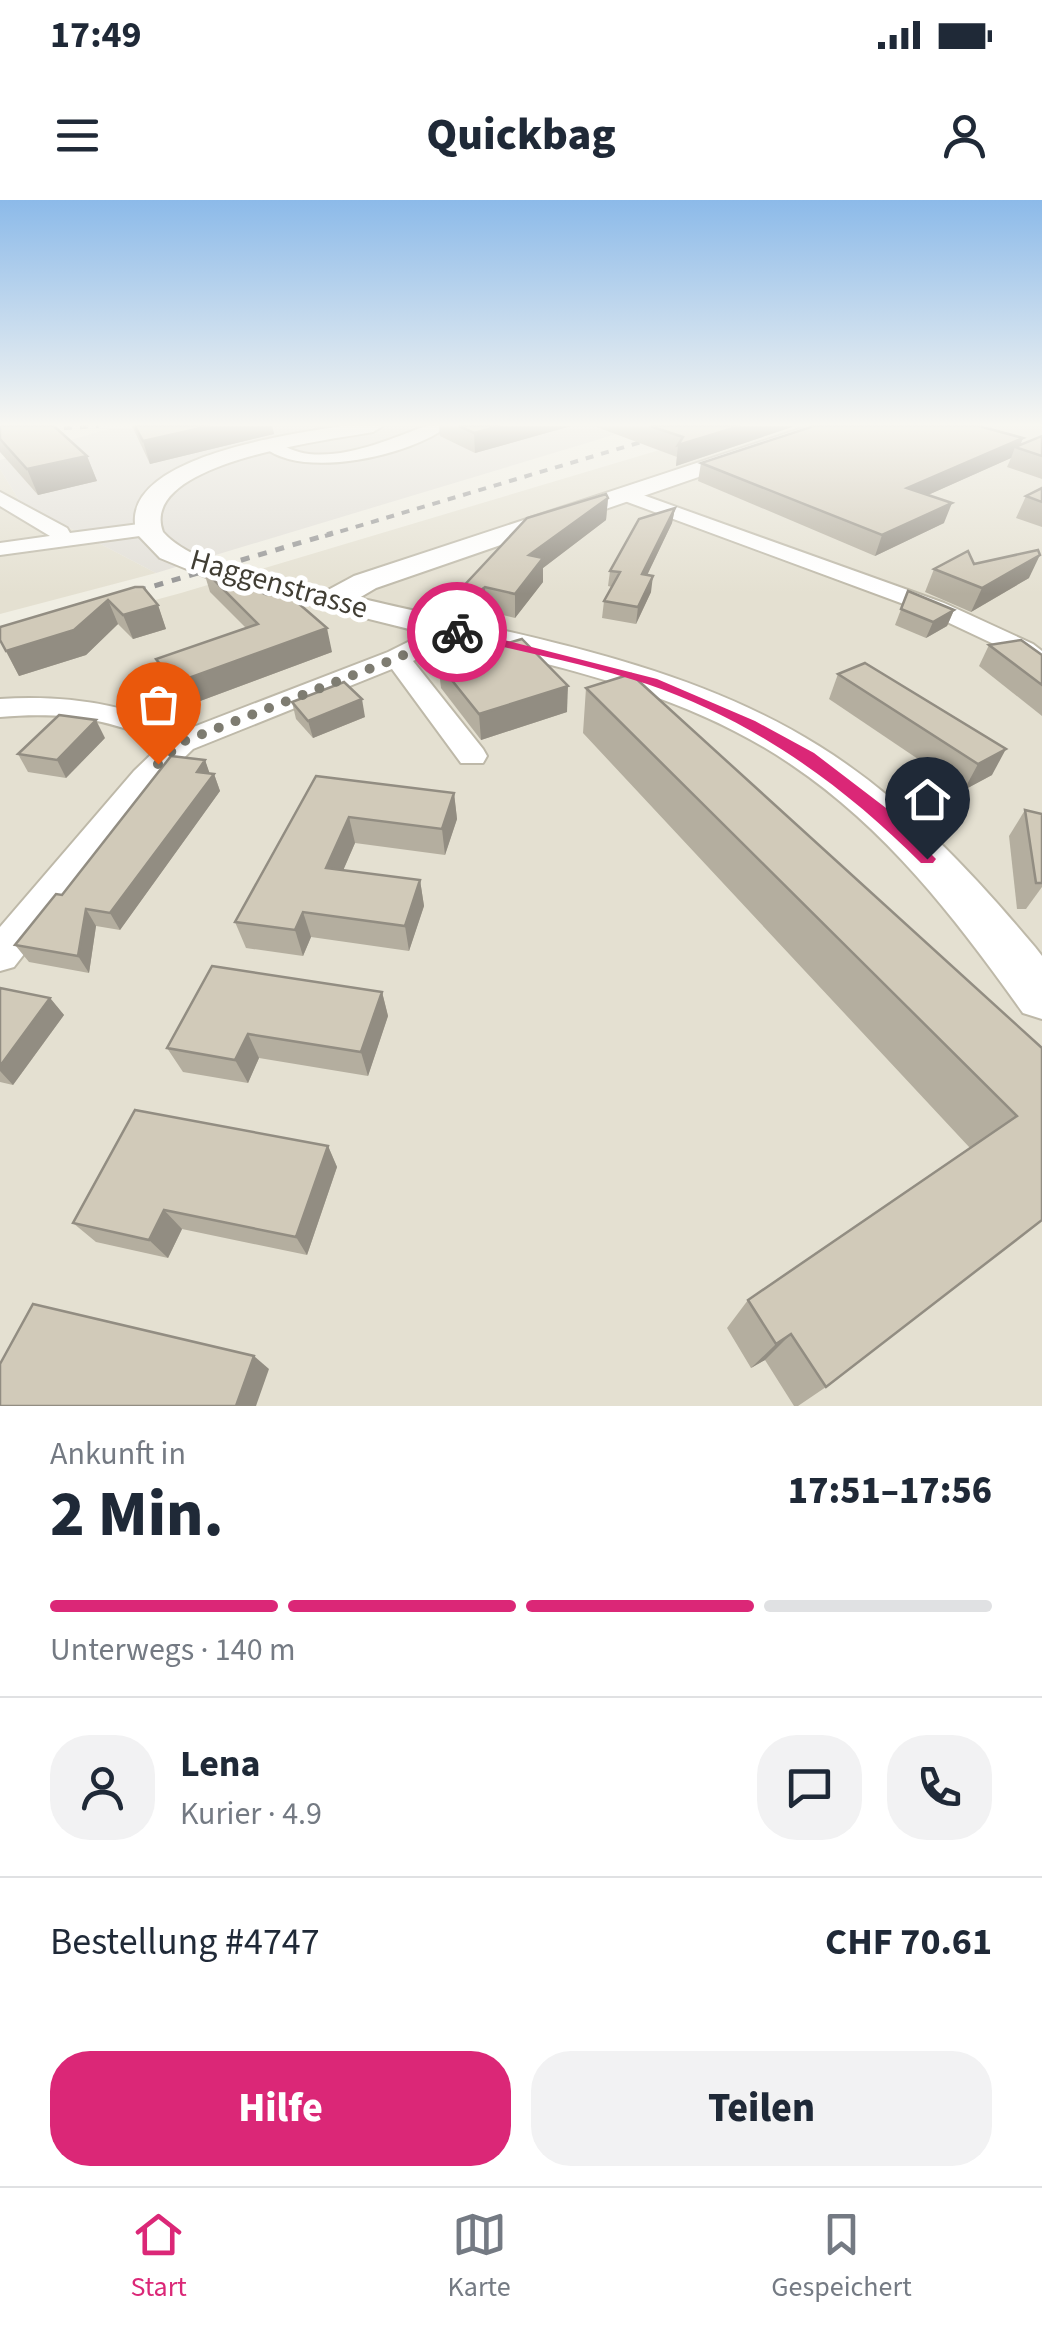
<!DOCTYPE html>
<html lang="de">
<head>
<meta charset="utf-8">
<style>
  body { margin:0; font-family:"Source Sans 3",sans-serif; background:#f2f2f3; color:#1f2937; height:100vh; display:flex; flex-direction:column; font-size:38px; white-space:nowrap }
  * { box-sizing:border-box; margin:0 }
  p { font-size:32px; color:#747a83 }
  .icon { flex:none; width:55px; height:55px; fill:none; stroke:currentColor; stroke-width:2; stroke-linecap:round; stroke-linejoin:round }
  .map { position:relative; height:1206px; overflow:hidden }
  .sheet { display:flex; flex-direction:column; background:#fff; flex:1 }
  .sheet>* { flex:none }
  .pin { position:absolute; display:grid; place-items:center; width:85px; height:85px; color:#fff; margin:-102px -42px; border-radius:50% 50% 50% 0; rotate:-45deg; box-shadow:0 0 10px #0007 }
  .pin .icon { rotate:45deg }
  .courier { position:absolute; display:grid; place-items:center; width:100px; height:100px; margin:-50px; border:8px solid #db2777; border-radius:50%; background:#fff; color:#222; box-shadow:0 2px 12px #0007 }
  .headline em { font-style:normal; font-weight:800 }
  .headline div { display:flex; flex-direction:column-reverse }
  .headline { display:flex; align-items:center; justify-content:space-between; height:170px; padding:0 50px }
  h1 { font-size:65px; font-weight:800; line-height:75px }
  .bar { display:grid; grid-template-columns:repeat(4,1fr); gap:15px 10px; align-content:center; height:120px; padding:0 50px }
  .bar i { height:12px; border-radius:8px; background:#e0e1e3 }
  .bar .current { background:#db2777 }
  .bar p { grid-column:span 4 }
  .line { display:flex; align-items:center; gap:25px; padding:0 50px; border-top:2px solid #e0e1e3 }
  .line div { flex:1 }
  .round { display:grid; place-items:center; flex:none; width:105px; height:105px; border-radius:40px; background:#f2f2f3 }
  .button { display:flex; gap:20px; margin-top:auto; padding:20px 50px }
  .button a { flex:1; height:115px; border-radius:40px; background:#db2777; color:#fff; font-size:40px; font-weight:800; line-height:115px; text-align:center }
  .button a+a { background:#f2f2f3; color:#1f2937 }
  .status { display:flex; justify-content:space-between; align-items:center; height:70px; padding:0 50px; background:#fff; direction:ltr }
  .status svg { height:28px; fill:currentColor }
  header { display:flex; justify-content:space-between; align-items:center; height:130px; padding:0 50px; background:#fff; font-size:45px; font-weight:800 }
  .menu { display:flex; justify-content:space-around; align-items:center; height:140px; border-top:2px solid #e0e1e3; background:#fff; font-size:28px; color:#747a83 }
  .menu a { display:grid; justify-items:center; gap:5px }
  .menu .current { color:#db2777 }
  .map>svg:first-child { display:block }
</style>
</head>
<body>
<div class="status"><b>17:49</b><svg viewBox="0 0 49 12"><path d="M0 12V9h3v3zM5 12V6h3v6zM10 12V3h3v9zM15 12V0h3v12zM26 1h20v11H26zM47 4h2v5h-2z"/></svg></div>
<header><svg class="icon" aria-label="menu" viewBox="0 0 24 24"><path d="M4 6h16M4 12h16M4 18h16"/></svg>Quickbag<svg class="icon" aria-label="person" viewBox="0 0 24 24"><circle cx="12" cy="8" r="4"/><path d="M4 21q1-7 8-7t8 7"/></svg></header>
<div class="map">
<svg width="1042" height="1206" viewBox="0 0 1042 1206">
  <rect width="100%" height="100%" fill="#f0eee3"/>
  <g fill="#e4e0d1">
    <polygon points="740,226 1042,226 1042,1206 0,1206 0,442 181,393"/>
    <polygon points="0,269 20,302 156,373 0,414"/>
  </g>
  <polygon fill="#e2dfd8" points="154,226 643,226 156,373 20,302 0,269 0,260 109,229"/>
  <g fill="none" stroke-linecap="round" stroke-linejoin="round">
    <defs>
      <g id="minor">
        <path d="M 426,226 L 448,226 C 412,255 301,281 263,246 L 271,241 C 284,245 295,253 309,254 C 349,258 390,239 426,226 Z"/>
        <polygon points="629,290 944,403 1033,444 1042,451 1042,472 1033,470 1015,454 928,413 622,300 619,296"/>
        <polygon points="0,292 67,328 70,333 147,323 157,329 147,335 0,355 0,343 50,336 0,306"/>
        <path d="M 446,423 L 458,430 C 446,446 430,453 413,461 L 483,549 L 487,556 L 483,563 L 461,563 L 392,469 L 193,549 L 156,585 L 14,767 L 0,771 L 0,727 L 134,571 L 162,544 C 110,517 58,512 0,517 L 0,499 C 64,495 125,503 183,531 L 388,452 Z"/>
      </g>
      <path id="tertiary" d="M 341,226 L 383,226 L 373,232 C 330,240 137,262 163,332 C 196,369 281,379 328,390 L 354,376 L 809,226 L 838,226 L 835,230 L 376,388 L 359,398 C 515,435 682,460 819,546 C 904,599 972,672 1035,747 L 1042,756 L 1042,819 L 1023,813 C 957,720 887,629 792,565 C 694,498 581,472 468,444 C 382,422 296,401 211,379 L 160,358 L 137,334 C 113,257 293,234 341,226 Z"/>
    </defs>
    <use href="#minor" stroke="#beb9a9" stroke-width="4"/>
    <use href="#tertiary" stroke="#beb9a9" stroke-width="4"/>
    <use href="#minor" fill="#fff" fill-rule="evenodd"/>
    <use href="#tertiary" fill="#fff" fill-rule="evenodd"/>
    <g stroke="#939393" stroke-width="4" stroke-dasharray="8 8" stroke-linecap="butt">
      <polyline points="0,232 99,226"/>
      <polyline points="325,336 695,226"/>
    </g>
    <polyline stroke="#939393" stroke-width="5" stroke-dasharray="9 9" stroke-linecap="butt" points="120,396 333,333"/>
  </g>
  <g fill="#b4ae9f">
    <polygon points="0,226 87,256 97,281 38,295 0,252"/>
    <polygon points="132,226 272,226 274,234 150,264"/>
    <polygon points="439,226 571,226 475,253 440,236"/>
    <polygon points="594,226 795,226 676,266 677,257"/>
    <polygon points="1042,236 1042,279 1007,267 1011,258 928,295 944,323 875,356 698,281 701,263 1023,238 1020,246"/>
    <polygon points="1042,288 1042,327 1016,318 1026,296"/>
    <polygon points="608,298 606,320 543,368 543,382 515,418 486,411 474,420 460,417 458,392"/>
    <polygon points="675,308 672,323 647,375 651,392 636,424 602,418 604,401 612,387 608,386 610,371"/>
    <polygon points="974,364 1029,378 971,412 925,392 934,369"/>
    <polygon points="203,369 332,452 184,507 165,483 156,459 246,428 210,392"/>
    <polygon points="135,387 158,405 166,429 133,439 118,424 86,455 19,476 0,440"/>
    <polygon points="908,391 954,410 947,426 926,438 895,425"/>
    <polygon points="989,445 1042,455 1042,516 979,466"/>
    <polygon points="438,463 567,512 481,540 441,488"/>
    <polygon points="865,463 992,575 964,590 829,499 838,474"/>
    <polygon points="586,488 1042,848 1042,1020 826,1187 798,1206 794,1206 765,1160 751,1168 727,1128 748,1100 970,948 583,533"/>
    <polygon points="292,502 365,517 313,538 296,519"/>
    <polygon points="105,538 66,578 28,572 18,554"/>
    <polygon points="205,560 209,573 214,574 220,591 120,730 96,726 89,773 29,762 15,745"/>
    <polygon points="316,576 454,593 457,619 445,655 355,643 343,670 420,680 424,706 409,751 311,737 303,756 246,748 235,722"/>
    <polygon points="1025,610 1042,614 1042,687 1026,709 1017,709 1009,636"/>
    <polygon points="0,788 50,798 64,815 13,885 0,882"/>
    <polygon points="382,792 388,816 368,876 259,858 248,883 183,872 167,848"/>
    <polygon points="328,946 337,967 307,1055 182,1029 168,1058 96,1042 73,1023"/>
  </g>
  <g fill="#928d82">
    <polygon points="210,226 272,226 274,234 150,264 143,241"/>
    <polygon points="500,226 571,226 475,253 474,233"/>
    <polygon points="740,226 795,226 676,266 678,245"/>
    <polygon points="1023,238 1019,248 1015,247 1011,258 901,307 907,288"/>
    <polygon points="87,256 97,281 38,295 27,269"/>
    <polygon points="608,298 606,320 543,368 543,382 515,418 515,394 529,355"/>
    <polygon points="952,303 944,323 875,356 882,335"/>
    <polygon points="675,308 672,323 640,390 642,374"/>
    <polygon points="1040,355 1029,378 971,412 982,388"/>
    <polygon points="653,376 651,392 636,424 638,407"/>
    <polygon points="485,387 486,411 474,420 473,396"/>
    <polygon points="108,400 118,424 86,455 19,476 6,451"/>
    <polygon points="158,405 166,429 133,439 123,415"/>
    <polygon points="954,410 947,426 926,438 933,422"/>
    <polygon points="327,428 332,452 184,507 175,483"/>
    <polygon points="568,486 567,512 481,540 479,514"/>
    <polygon points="362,499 365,517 313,538 308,521"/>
    <polygon points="96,520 105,538 66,578 57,560"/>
    <polygon points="1006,549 992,575 964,590 978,564"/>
    <polygon points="205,560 211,577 214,574 220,591 120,730 110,713"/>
    <polygon points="454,593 457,619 445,655 442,629"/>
    <polygon points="349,617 355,643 333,694 326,668"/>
    <polygon points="420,680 424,706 409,751 405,726"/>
    <polygon points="86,709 96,726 89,773 78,756"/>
    <polygon points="303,712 311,737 303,756 295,730"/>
    <polygon points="382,792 388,816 368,876 361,852"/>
    <polygon points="50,798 64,815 13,885 0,871 0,866"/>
    <polygon points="248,834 259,858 248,883 235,860"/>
    <polygon points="328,946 337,967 307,1055 296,1037"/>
    <polygon points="164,1010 182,1029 168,1058 149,1040"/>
    <polygon points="791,1134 765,1160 751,1168 776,1144"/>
    <polygon points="254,1156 269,1169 256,1206 236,1206"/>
  </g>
  <g fill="#d1cab9" stroke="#928d82" stroke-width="2.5">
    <polygon points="0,226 54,226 87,256 27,269 0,239"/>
    <polygon points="135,226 210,226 143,241"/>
    <polygon points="459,226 500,226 474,233"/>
    <polygon points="650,226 740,226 678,245 683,237"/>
    <polygon points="814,226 979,226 1023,238 907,288 952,303 882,335 701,263"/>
    <polygon points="1042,236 1042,256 1015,247"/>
    <polygon points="1042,288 1042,302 1026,296"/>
    <polygon points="606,294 608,298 529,355 543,358 515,394 485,387 473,396 458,392 527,318"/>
    <polygon points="675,308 642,374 653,376 638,407 604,401 620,372 610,371 639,319"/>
    <polygon points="1038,350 1040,355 982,388 934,369 968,351 974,364"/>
    <polygon points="205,366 267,395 283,390 327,428 175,483 156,459 258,424 203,369"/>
    <polygon points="135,387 143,387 158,405 123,415 108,400 74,430 6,451 0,440 0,427"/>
    <polygon points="908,391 954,410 933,422 901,409"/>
    <polygon points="522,439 568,486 479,514 438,463"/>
    <polygon points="1021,440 1042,455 1042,485 989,445"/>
    <polygon points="865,463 1006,549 978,564 838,474"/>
    <polygon points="631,474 1042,848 1042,1020 826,1187 791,1134 776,1144 748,1100 1017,916 586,488"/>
    <polygon points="344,482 362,499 308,521 292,502"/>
    <polygon points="59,515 96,520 57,560 18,554"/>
    <polygon points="171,556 205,560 197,572 214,574 110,713 86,709 78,756 15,745 56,694 62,695"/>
    <polygon points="316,576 454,593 442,629 349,617 326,668 420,680 405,726 303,712 295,730 235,722"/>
    <polygon points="1025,610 1042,614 1042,683 1036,683"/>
    <polygon points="212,766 382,792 361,852 248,834 235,860 167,848"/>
    <polygon points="0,788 50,798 0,866"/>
    <polygon points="135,910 328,946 296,1037 164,1010 149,1040 73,1023"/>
    <polygon points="33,1104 254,1156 236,1206 0,1206 0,1164"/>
  </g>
  <linearGradient id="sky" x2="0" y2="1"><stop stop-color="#8cbae9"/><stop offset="0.57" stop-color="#f8f7f2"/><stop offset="1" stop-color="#f8f7f2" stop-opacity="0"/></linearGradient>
  <rect width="1042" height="394" fill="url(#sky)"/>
  <path fill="#db2777" d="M 457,428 L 657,479 L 755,521 L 814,553 L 886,608 L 936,659 L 933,663 L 921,663 C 842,584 754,521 647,484 C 584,463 517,451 453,435 L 453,430 Z"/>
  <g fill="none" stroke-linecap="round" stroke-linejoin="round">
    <polyline stroke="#7e7c71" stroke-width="10" stroke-dasharray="0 18" points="158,564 182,542 397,458 428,444 446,430 457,432"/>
  </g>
  <g text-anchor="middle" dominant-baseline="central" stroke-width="10" stroke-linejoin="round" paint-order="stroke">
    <g font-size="30" fill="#413e34" stroke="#fff">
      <text transform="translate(279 384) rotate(16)">Haggenstrasse</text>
    </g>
  </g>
</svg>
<div class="pin" style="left:158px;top:564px;background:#ea580c"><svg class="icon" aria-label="bag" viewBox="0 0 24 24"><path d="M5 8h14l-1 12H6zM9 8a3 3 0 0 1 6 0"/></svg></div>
<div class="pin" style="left:927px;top:659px;background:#1f2937"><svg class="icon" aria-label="home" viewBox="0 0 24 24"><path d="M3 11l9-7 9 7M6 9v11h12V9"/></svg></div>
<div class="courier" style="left:457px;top:432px"><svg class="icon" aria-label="bike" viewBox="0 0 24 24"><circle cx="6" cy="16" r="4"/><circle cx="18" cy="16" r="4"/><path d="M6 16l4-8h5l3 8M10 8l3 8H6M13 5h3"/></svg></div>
</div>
<section class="sheet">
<div class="headline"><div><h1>2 Min.</h1><p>Ankunft in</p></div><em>17:51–17:56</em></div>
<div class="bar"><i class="current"></i><i class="current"></i><i class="current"></i><i></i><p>Unterwegs · 140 m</p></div>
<div class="line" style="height:180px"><a class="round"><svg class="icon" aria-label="person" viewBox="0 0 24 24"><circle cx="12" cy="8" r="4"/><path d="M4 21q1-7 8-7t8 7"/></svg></a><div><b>Lena</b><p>Kurier · 4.9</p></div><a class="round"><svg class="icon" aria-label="chat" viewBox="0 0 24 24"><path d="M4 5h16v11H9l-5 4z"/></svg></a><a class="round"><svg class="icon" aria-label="phone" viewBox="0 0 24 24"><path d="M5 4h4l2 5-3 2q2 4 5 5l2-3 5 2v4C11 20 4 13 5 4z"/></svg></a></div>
<div class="line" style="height:130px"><div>Bestellung #4747</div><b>CHF 70.61</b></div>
<div class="button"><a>Hilfe</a><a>Teilen</a></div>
</section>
<nav class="menu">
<a class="current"><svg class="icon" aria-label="home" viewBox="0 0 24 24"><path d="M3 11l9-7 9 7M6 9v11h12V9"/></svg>Start</a>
<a><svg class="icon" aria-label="map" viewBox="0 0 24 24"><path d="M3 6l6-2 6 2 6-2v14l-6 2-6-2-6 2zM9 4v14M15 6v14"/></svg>Karte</a>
<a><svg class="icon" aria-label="saved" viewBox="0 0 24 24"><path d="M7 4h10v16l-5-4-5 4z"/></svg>Gespeichert</a>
</nav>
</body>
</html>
